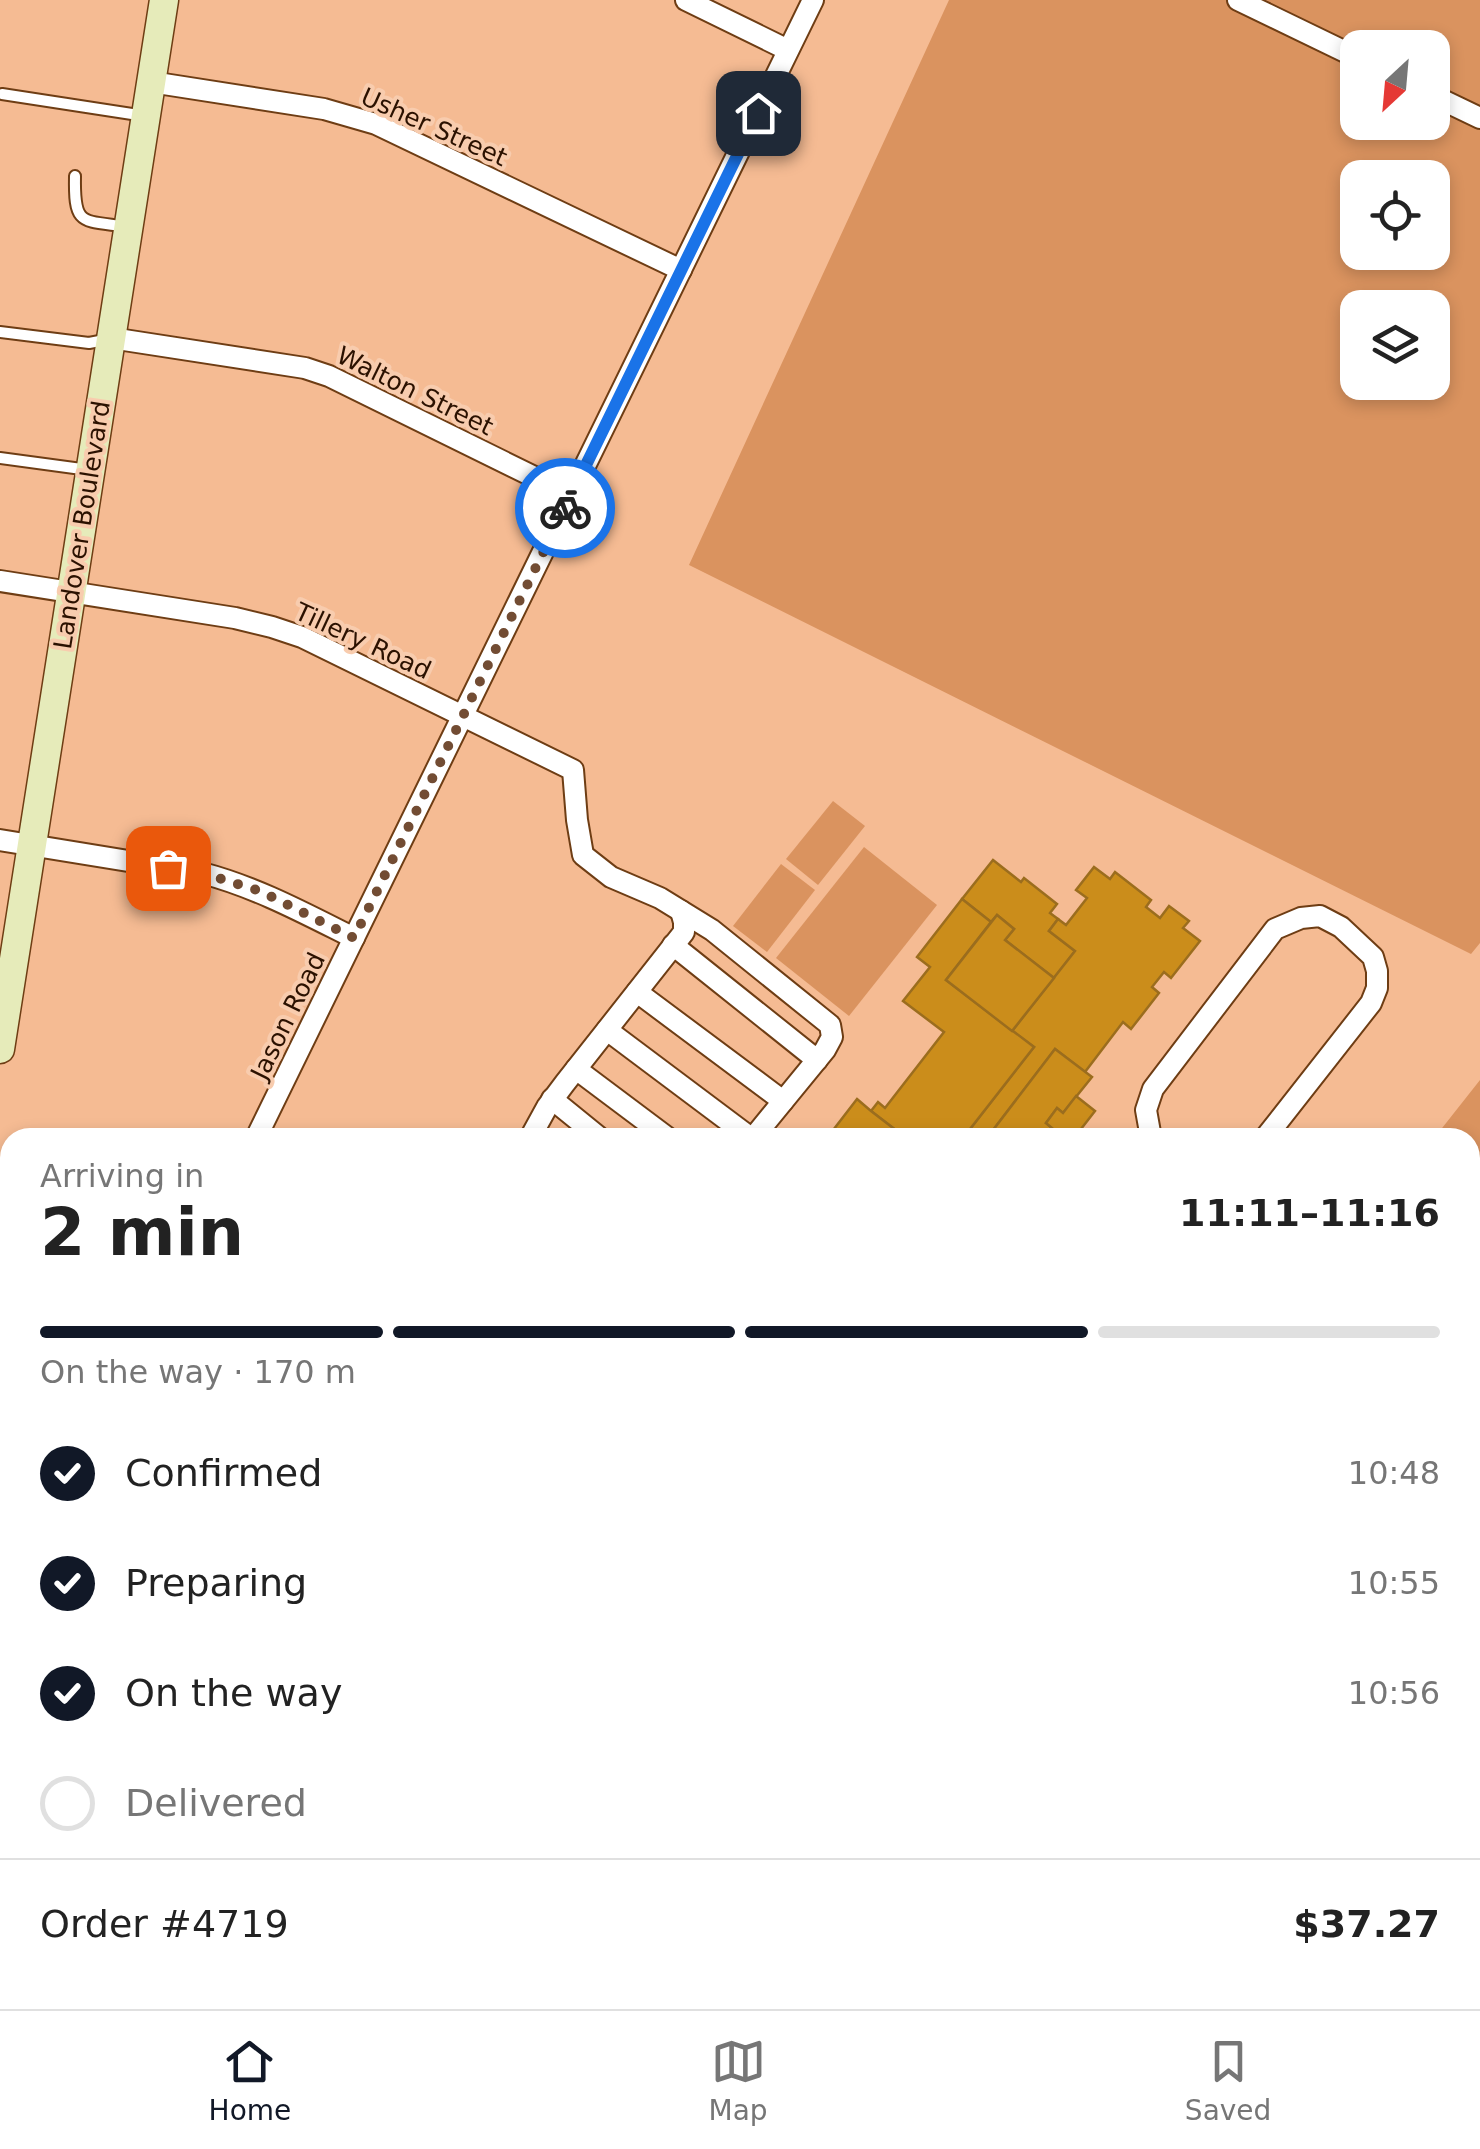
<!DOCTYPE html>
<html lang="en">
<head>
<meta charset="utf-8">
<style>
  body { margin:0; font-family:"DejaVu Sans",sans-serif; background:#f2f2f2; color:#222; height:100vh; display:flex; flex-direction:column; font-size:38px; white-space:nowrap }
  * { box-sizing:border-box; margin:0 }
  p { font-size:32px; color:#767676 }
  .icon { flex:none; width:55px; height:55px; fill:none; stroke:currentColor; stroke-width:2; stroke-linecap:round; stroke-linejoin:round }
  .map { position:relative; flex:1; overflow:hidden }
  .details { position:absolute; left:0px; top:1128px; width:1480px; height:882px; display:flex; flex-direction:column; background:#fff; border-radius:30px 30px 0 0; box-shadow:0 5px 15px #0003 }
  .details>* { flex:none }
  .needle { width:65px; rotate:206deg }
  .tools { position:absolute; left:1340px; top:30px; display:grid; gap:20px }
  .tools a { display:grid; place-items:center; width:110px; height:110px; border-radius:20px; background:#fff; box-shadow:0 5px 15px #0003; font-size:50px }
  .pin { position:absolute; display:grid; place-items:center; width:85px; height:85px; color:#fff; margin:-42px; border-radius:20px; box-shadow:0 5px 15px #0006 }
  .courier { position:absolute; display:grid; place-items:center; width:100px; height:100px; margin:-50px; border:8px solid #1a73e8; border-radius:50%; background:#fff; color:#222; box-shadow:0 2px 12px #0007 }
  .head em { font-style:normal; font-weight:700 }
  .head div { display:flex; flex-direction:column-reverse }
  .head { display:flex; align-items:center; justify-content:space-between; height:170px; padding:0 40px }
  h1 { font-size:65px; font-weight:700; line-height:75px }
  .bar { display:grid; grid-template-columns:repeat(4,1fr); gap:15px 10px; align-content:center; height:120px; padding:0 40px }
  .bar i { height:12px; border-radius:8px; background:#e0e0e0 }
  .bar .on { background:#111827 }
  .bar p { grid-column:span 4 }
  .line { display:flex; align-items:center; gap:25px; padding:0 40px; border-top:2px solid #e0e0e0 }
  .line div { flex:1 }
  ol { padding:0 40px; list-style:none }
  li { display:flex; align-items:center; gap:30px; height:110px }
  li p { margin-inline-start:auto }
  li .icon { padding:10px; border-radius:50%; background:#111827; color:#fff; stroke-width:4 }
  li:last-child { color:#767676 }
  li i { width:55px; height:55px; border:5px solid #e0e0e0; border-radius:50% }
  .menu { display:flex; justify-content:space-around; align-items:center; height:140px; border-top:2px solid #e0e0e0; background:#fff; font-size:28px; color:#767676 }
  .menu a { display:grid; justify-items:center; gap:5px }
  .menu .on { color:#111827 }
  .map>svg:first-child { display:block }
</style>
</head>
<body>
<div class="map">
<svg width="1480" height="2009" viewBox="0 0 1480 2009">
  <rect width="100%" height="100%" fill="#f5bb93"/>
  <g fill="#da935f" fill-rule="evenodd">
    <path d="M 949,0 L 1480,0 L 1480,943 L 1471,954 L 689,565 ZM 1358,48 L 1432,48 L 1432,122 L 1358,122 ZM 1358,178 L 1432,178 L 1432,252 L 1358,252 ZM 1358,308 L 1432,308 L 1432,382 L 1358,382 Z"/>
    <polygon points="833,801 865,826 818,885 786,859"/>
    <polygon points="864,847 937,905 849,1016 776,958"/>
    <polygon points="781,864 815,890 767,952 733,926"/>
    <polygon points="1480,1080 1480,2009 1041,2009 1047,2000 1470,2000 1470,1138 1435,1137"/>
  </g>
  <g fill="#cb8d1b" stroke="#9b6d1e" stroke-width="2.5">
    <polygon points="993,860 1021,882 1024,878 1057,904 1050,913 1058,919 1049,931 1075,951 1054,978 1005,940 1014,929 997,915 991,922 962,899"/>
    <polygon points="1094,867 1110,879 1115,872 1151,900 1146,907 1160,918 1169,906 1189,921 1183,928 1200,941 1171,978 1164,972 1152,987 1159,993 1131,1029 1123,1022 1085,1072 1055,1049 987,1138 963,1138 1034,1047 1012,1031 1075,951 1049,931 1058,919 1066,925 1087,898 1076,890"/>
    <polygon points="962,899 991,922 946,980 1034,1047 963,1138 906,1138 871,1111 878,1102 885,1108 944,1032 903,1001 930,967 917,957"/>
    <polygon points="997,915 1014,929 1005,940 1054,978 1012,1031 946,980"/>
    <polygon points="1055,1049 1092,1077 1063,1113 1057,1108 1046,1123 1052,1128 1045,1138 987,1138"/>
    <polygon points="1076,1096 1095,1111 1074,1138 1045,1138 1052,1128 1046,1123 1057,1108 1063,1113"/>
    <polygon points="857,1099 871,1111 906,1138 827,1138"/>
  </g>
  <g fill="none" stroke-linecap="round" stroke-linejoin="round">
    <defs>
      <g id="lane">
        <polyline points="2,94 145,116"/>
        <path d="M 75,176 C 74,227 81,220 128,227"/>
        <polyline points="0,332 89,343 110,339"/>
        <polyline points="0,458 89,470"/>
        <polyline points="0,1180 10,1180"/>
        <polyline points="0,1831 10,1833"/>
      </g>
      <g id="street">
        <polyline points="686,0 788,50"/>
        <polyline points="1238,0 1358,58"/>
        <polyline points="151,82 324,109 376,124 681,270"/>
        <polyline points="1432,95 1480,118"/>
        <polyline points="111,338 305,368 329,376 571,495"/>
        <polyline points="0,581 235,618 272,627 302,637 573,770 577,820 583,855 611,877 660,898 712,930 830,1025 832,1037 825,1050 753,1138"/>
        <path d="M 0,840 L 202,873 C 256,887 304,913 354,938"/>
        <polyline points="673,945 817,1060"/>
        <polyline points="637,992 783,1101"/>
        <polyline points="607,1030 751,1138"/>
        <polyline points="576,1069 668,1138"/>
        <polyline points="552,1099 600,1138"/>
        <polyline points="256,1138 813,0"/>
        <polyline points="530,1138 547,1107 565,1083 684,932 684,922 681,911"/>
        <polyline points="1151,1138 1146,1110 1153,1089 1275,929 1301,918 1320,916 1341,927 1373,957 1377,971 1377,988 1371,1003 1265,1138"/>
        <polyline points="0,1332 10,1332"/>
        <polyline points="0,1580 10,1579"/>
        <polyline points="192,2009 199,2000"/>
        <polyline points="503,2009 510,2000"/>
        <polyline points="684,2009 691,2000"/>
        <polyline points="741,2009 748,2000"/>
      </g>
      <g id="secondary">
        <polyline points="0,1049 164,0"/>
        <polyline points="0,1393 10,1559"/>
        <polyline points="0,1785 10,1752"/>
      </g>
    </defs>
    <use href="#lane" stroke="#6e3d14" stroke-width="14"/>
    <use href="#street" stroke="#6e3d14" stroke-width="24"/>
    <use href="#secondary" stroke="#6e3d14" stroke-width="31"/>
    <use href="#lane" stroke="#fff" stroke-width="10"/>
    <use href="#street" stroke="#fff" stroke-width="20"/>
    <use href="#secondary" stroke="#e6ebba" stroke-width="28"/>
  </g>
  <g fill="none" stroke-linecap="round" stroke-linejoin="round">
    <polyline stroke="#724c33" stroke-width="10" stroke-dasharray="0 18" points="168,868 202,873 260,891 354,938 565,508"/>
    <polyline stroke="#1a73e8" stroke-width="12" points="565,508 758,113"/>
  </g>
  <g text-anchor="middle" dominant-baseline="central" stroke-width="8" stroke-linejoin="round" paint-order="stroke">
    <g font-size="25" fill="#2b1100" stroke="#f8ccae">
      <text transform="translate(434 127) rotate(24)">Usher Street</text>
      <text transform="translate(415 391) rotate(26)">Walton Street</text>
      <text transform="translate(82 525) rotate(-81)">Landover Boulevard</text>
      <text transform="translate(363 641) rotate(25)">Tillery Road</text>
      <text transform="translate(288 1016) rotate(-64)">Jason Road</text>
    </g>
  </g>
</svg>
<div class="tools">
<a><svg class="needle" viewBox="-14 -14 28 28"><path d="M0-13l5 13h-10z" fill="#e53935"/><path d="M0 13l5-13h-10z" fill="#767676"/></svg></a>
<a><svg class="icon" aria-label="locate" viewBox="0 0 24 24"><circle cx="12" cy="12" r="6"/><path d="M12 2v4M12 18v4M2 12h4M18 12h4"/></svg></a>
<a><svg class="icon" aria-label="layers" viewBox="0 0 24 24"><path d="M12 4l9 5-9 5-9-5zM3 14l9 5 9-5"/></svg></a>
</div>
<div class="pin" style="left:168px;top:868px;background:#ea580c"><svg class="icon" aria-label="bag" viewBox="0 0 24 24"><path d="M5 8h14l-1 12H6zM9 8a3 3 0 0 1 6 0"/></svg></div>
<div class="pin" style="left:758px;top:113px;background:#1f2937"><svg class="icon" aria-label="home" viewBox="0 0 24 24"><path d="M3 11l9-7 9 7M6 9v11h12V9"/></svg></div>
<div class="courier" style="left:565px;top:508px"><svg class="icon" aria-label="bike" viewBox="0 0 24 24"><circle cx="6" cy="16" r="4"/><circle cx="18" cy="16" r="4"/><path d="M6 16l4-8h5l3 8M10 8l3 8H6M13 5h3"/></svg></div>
<section class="details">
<div class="head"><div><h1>2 min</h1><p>Arriving in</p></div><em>11:11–11:16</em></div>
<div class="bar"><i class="on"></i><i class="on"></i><i class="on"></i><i></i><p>On the way · 170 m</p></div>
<ol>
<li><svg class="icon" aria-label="check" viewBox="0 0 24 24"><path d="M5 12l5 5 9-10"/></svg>Confirmed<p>10:48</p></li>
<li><svg class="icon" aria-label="check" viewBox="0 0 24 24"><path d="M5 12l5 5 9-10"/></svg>Preparing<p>10:55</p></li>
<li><svg class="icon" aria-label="check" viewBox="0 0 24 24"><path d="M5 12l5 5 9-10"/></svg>On the way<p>10:56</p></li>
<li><i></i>Delivered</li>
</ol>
<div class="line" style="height:130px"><div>Order #4719</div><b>$37.27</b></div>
</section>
</div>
<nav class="menu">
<a class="on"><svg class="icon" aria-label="home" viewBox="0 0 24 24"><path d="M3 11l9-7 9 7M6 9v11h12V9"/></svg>Home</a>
<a><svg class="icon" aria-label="map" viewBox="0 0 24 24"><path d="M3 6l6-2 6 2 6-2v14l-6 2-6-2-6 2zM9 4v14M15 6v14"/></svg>Map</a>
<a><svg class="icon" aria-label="saved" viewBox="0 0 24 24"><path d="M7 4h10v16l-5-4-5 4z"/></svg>Saved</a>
</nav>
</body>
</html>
